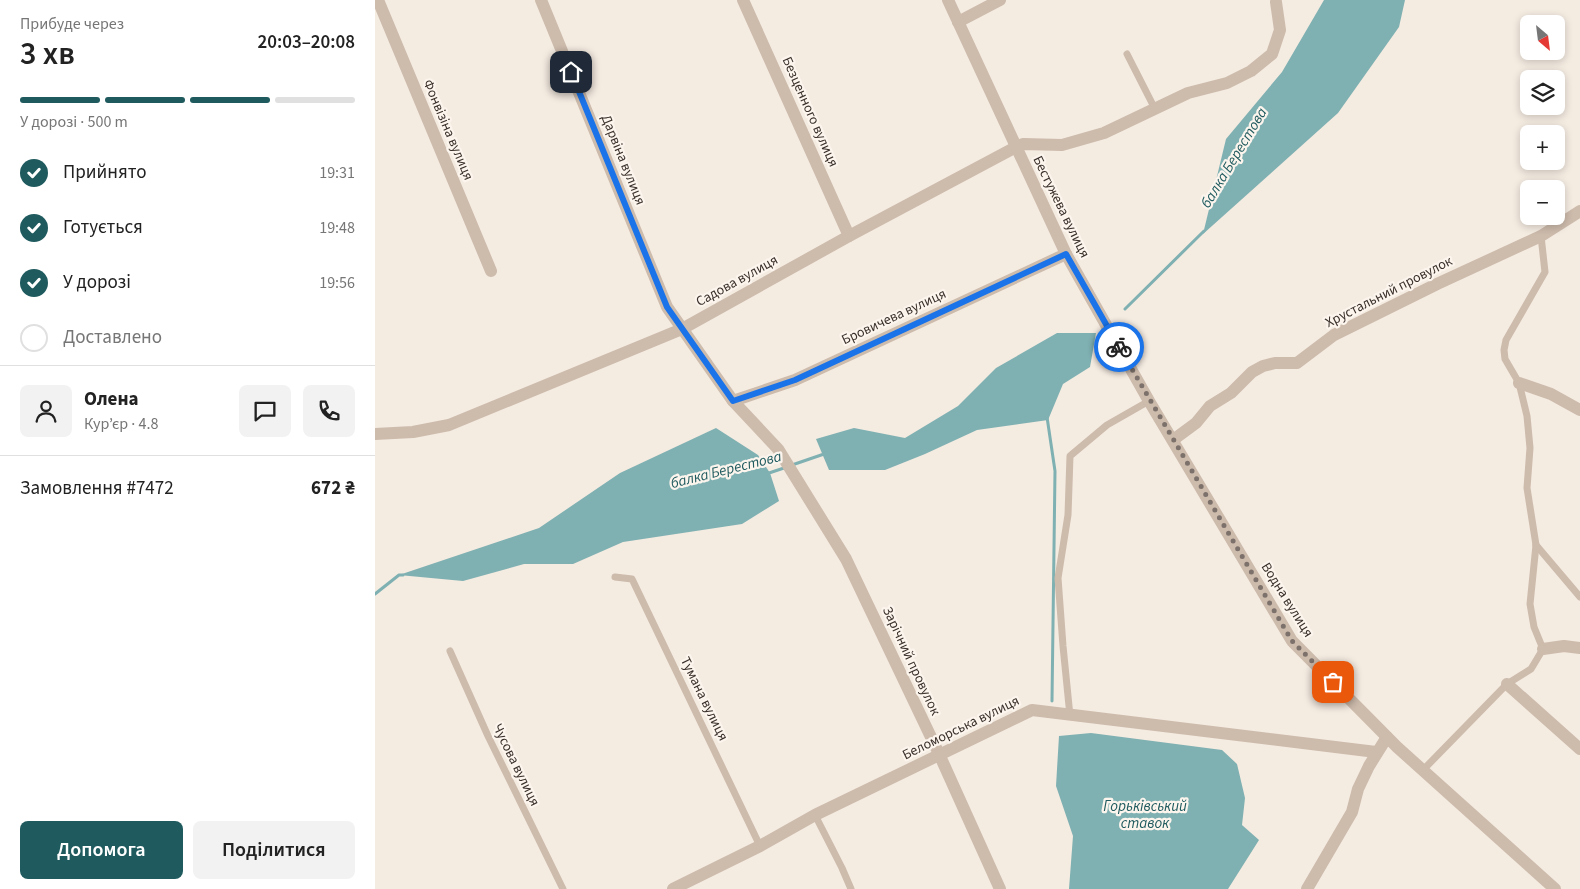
<!DOCTYPE html>
<html lang="uk">
<head>
<meta charset="utf-8">
<style>
  body { margin:0; font-family:"Source Sans 3",sans-serif; background:#f2f2f2; color:#222; height:100vh; display:flex; flex-direction:column; font-size:19px; white-space:nowrap }
  * { box-sizing:border-box; margin:0 }
  p { font-size:16px; color:#767676 }
  .icon { flex:none; width:28px; height:28px; fill:none; stroke:currentColor; stroke-width:2; stroke-linecap:round; stroke-linejoin:round }
  .map { position:relative; flex:1; overflow:hidden }
  .panel { display:flex; flex-direction:column; background:#fff; width:375px }
  .panel>* { flex:none }
  .needle { width:32px; rotate:152deg }
  .controls { position:absolute; left:1145px; top:15px; display:grid; gap:10px }
  .controls a { display:grid; place-items:center; width:45px; height:45px; border-radius:8px; background:#fff; box-shadow:0 2px 8px #0003; font-size:25px }
  .pin { position:absolute; display:grid; place-items:center; width:42px; height:42px; color:#fff; margin:-21px; border-radius:10px; box-shadow:0 2px 8px #0006 }
  .courier { position:absolute; display:grid; place-items:center; width:50px; height:50px; margin:-25px; border:4px solid #1a73e8; border-radius:50%; background:#fff; color:#222; box-shadow:0 1px 6px #0007 }
  .overview em { font-style:normal; font-weight:600 }
  .overview div { display:flex; flex-direction:column-reverse }
  .overview { display:flex; align-items:center; justify-content:space-between; height:85px; padding:0 20px }
  h1 { font-size:32px; font-weight:600; line-height:38px }
  .bar { display:grid; grid-template-columns:repeat(4,1fr); gap:8px 5px; align-content:center; height:60px; padding:0 20px }
  .bar i { height:6px; border-radius:4px; background:#e0e0e0 }
  .bar .current { background:#1f5a5e }
  .bar p { grid-column:span 4 }
  .line { display:flex; align-items:center; gap:12px; padding:0 20px; border-top:1px solid #e0e0e0 }
  .line div { flex:1 }
  .round { display:grid; place-items:center; flex:none; width:52px; height:52px; border-radius:8px; background:#f2f2f2 }
  ol { padding:0 20px; list-style:none }
  li { display:flex; align-items:center; gap:15px; height:55px }
  li p { margin-inline-start:auto }
  li .icon { padding:5px; border-radius:50%; background:#1f5a5e; color:#fff; stroke-width:4 }
  li:last-child { color:#767676 }
  li i { width:28px; height:28px; border:2px solid #e0e0e0; border-radius:50% }
  .cta { display:flex; gap:10px; margin-top:auto; padding:10px 20px }
  .cta a { flex:1; height:58px; border-radius:8px; background:#1f5a5e; color:#fff; font-size:20px; font-weight:600; line-height:58px; text-align:center }
  .cta a+a { background:#f2f2f2; color:#222 }
  main { display:flex; flex:1; min-height:0 }
  .map>svg:first-child { display:block }
</style>
</head>
<body>
<main>
<section class="panel">
<div class="overview"><div><h1>3 хв</h1><p>Прибуде через</p></div><em>20:03–20:08</em></div>
<div class="bar"><i class="current"></i><i class="current"></i><i class="current"></i><i></i><p>У дорозі · 500 m</p></div>
<ol>
<li><svg class="icon" aria-label="check" viewBox="0 0 24 24"><path d="M5 12l5 5 9-10"/></svg>Прийнято<p>19:31</p></li>
<li><svg class="icon" aria-label="check" viewBox="0 0 24 24"><path d="M5 12l5 5 9-10"/></svg>Готується<p>19:48</p></li>
<li><svg class="icon" aria-label="check" viewBox="0 0 24 24"><path d="M5 12l5 5 9-10"/></svg>У дорозі<p>19:56</p></li>
<li><i></i>Доставлено</li>
</ol>
<div class="line" style="height:90px"><a class="round"><svg class="icon" aria-label="person" viewBox="0 0 24 24"><circle cx="12" cy="8" r="4"/><path d="M4 21q1-7 8-7t8 7"/></svg></a><div><b>Олена</b><p>Кур’єр · 4.8</p></div><a class="round"><svg class="icon" aria-label="chat" viewBox="0 0 24 24"><path d="M4 5h16v11H9l-5 4z"/></svg></a><a class="round"><svg class="icon" aria-label="phone" viewBox="0 0 24 24"><path d="M5 4h4l2 5-3 2q2 4 5 5l2-3 5 2v4C11 20 4 13 5 4z"/></svg></a></div>
<div class="line" style="height:65px"><div>Замовлення #7472</div><b>672 ₴</b></div>
<div class="cta"><a>Допомога</a><a>Поділитися</a></div>
</section>
<div class="map">
<svg width="1205" height="889" viewBox="0 0 1205 889">
  <rect width="100%" height="100%" fill="#f4ebe1"/>
  <g fill="#7fb0b2">
    <polygon points="949,0 1030,0 1024,27 963,113 828,234 851,139 907,72"/>
    <polygon points="682,333 721,333 715,367 688,384 673,420 602,430 550,454 510,470 454,470 441,439 479,428 530,438 583,406 621,368"/>
    <polygon points="341,428 383,455 395,473 404,501 367,524 248,542 198,564 149,564 88,581 24,575 164,528 245,473"/>
    <polygon points="716,733 847,750 862,764 870,798 867,825 884,840 853,889 694,889 698,836 681,786 684,736"/>
  </g>
  <g fill="none" stroke-linecap="round" stroke-linejoin="round">
    <g stroke="#7fb0b2" stroke-width="3">
      <polyline points="750,309 829,231"/>
      <polyline points="672,417 680,471 677,701"/>
      <polyline points="417,465 452,453"/>
      <polyline points="391,474 412,467"/>
      <polyline points="0,594 24,575 28,575"/>
    </g>
    <g stroke="#cdbbac" stroke-width="7">
      <polyline points="752,54 780,109"/>
      <polyline points="1161,545 1205,597"/>
      <polyline points="240,577 257,579 385,846"/>
      <polyline points="75,651 113,736 188,889"/>
      <polyline points="695,716 688,646 683,578 693,515 695,456 732,425 774,401"/>
      <polyline points="1048,770 1132,684 1156,669 1168,649 1159,627 1155,604 1161,545 1152,488 1155,448 1152,416 1144,383 1130,359 1129,350 1131,340 1170,272 1166,236"/>
      <polyline points="440,815 467,868 476,889"/>
    </g>
    <g stroke="#cdbbac" stroke-width="12">
      <polyline points="3,0 116,271"/>
      <polyline points="166,0 292,307 358,401 403,449 471,559 565,756 625,889"/>
      <polyline points="368,0 474,236"/>
      <polyline points="583,22 625,0"/>
      <polyline points="1144,383 1176,394 1205,410"/>
      <polyline points="358,401 420,380 691,254"/>
      <polyline points="0,434 38,432 74,425 307,329 474,236 641,147 648,144 687,145 729,133 813,93 852,83 876,71 897,54 905,30 901,2"/>
      <polyline points="798,440 821,423 835,406 856,393 877,372 888,366 900,363 922,363 959,335 1062,284 1166,236 1205,211"/>
      <polyline points="1168,649 1189,646 1205,648"/>
      <polyline points="1132,684 1205,749"/>
      <polyline points="298,889 385,846 440,815 657,710 1001,752"/>
      <polyline points="932,889 977,812 983,789 994,766 1012,737"/>
    </g>
    <polyline stroke="#cdbbac" stroke-width="12" points="573,0 691,254 774,401 917,641 1022,747 1180,889"/>
  </g>
  <g fill="none" stroke-linecap="round" stroke-linejoin="round">
    <polyline stroke="#7c716b" stroke-width="5" stroke-dasharray="0 9" points="744,347 917,641 958,682"/>
    <polyline stroke="#1a73e8" stroke-width="6" points="196,72 292,307 358,401 420,380 691,254 744,347"/>
  </g>
  <g text-anchor="middle" dominant-baseline="central" stroke-width="4.5" stroke-linejoin="round" paint-order="stroke">
    <g font-size="14" fill="#3b302b" stroke="#fbf5ee">
      <text transform="translate(435 112) rotate(66)">Безценного вулиця</text>
      <text transform="translate(73 130) rotate(67)">Фонвізіна вулиця</text>
      <text transform="translate(248 160) rotate(68)">Дарвіна вулиця</text>
      <text transform="translate(686 207) rotate(64)">Бестужева вулиця</text>
      <text transform="translate(362 281) rotate(-29)">Садова вулиця</text>
      <text transform="translate(1014 292) rotate(-27)">Хрустальний провулок</text>
      <text transform="translate(519 317) rotate(-25)">Бровичева вулиця</text>
      <text transform="translate(912 600) rotate(58)">Водна вулиця</text>
      <text transform="translate(536 661) rotate(65)">Зарічний провулок</text>
      <text transform="translate(329 699) rotate(64)">Тумана вулиця</text>
      <text transform="translate(586 728) rotate(-26)">Беломорська вулиця</text>
      <text transform="translate(141 765) rotate(64)">Чусова вулиця</text>
    </g>
    <g font-size="15" font-style="italic" fill="#1f5a5e" stroke="#fbf5ee">
      <text transform="translate(859 158) rotate(-59)">балка Берестова</text>
      <text transform="translate(351 470) rotate(-14)">балка Берестова</text>
      <text x="770" y="806">Горьківський<tspan x="770" dy="17">ставок</tspan></text>
    </g>
  </g>
</svg>
<div class="controls">
<a><svg class="needle" viewBox="-14 -14 28 28"><path d="M0-13l5 13h-10z" fill="#e53935"/><path d="M0 13l5-13h-10z" fill="#767676"/></svg></a>
<a><svg class="icon" aria-label="layers" viewBox="0 0 24 24"><path d="M12 4l9 5-9 5-9-5zM3 14l9 5 9-5"/></svg></a>
<a>+</a>
<a>−</a>
</div>
<div class="pin" style="left:958px;top:682px;background:#ea580c"><svg class="icon" aria-label="bag" viewBox="0 0 24 24"><path d="M5 8h14l-1 12H6zM9 8a3 3 0 0 1 6 0"/></svg></div>
<div class="pin" style="left:196px;top:72px;background:#1f2937"><svg class="icon" aria-label="home" viewBox="0 0 24 24"><path d="M3 11l9-7 9 7M6 9v11h12V9"/></svg></div>
<div class="courier" style="left:744px;top:347px"><svg class="icon" aria-label="bike" viewBox="0 0 24 24"><circle cx="6" cy="16" r="4"/><circle cx="18" cy="16" r="4"/><path d="M6 16l4-8h5l3 8M10 8l3 8H6M13 5h3"/></svg></div>
</div>
</main>
</body>
</html>
